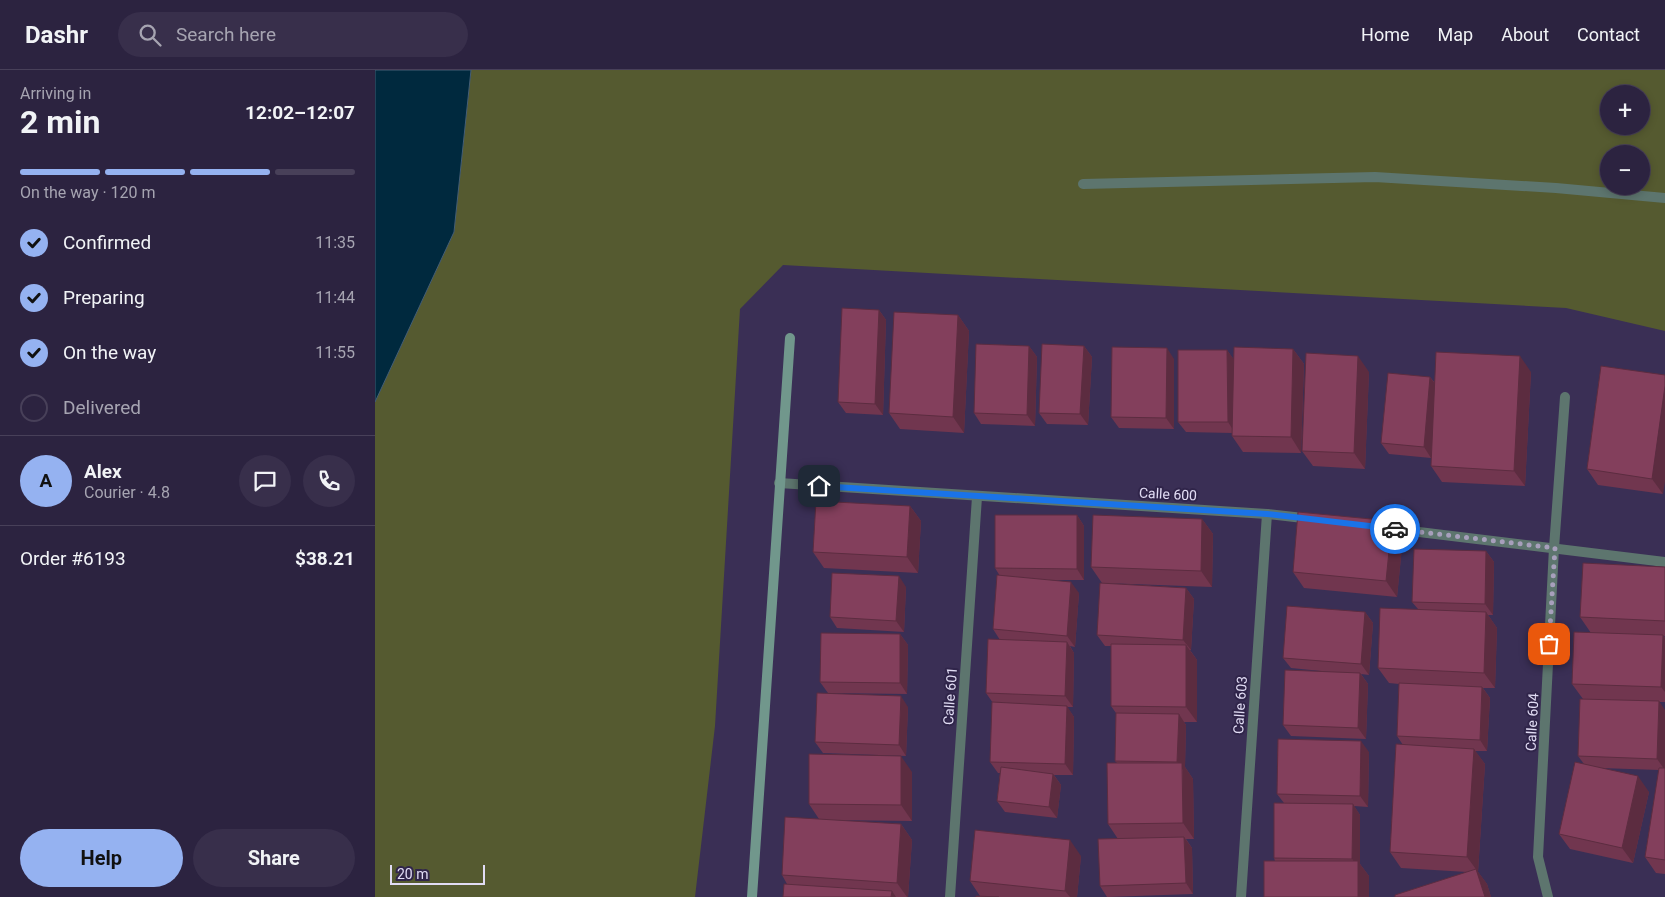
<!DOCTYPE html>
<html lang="en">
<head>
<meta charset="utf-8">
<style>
  body { margin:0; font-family:Roboto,sans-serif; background:#382f4b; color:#f1f3f6; height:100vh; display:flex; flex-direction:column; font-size:19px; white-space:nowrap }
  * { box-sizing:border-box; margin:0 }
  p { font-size:16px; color:#a6a4b1 }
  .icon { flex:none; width:28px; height:28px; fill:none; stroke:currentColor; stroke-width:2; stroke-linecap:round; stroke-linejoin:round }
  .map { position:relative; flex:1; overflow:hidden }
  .details { display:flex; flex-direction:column; background:#2c2340; width:375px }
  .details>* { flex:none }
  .controls { position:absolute; left:1225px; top:15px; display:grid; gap:10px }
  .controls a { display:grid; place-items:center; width:50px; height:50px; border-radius:50%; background:#2c2340; box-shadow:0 2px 8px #0003,0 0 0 1px #484059; font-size:25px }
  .scale { position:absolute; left:15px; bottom:12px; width:95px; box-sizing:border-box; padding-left:5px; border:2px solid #e1dcf4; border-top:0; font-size:14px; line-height:18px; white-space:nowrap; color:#e1dcf4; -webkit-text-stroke:4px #30254a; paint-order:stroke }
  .pin { position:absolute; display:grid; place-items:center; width:42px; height:42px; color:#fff; margin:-21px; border-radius:10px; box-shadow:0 2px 8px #0006 }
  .courier { position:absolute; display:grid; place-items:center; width:50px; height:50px; margin:-25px; border:4px solid #1a73e8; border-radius:50%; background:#fff; color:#222; box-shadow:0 1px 6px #0007 }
  .overview em { font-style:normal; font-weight:700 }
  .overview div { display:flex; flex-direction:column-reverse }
  .overview { display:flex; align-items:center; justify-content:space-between; height:85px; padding:0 20px }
  h1 { font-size:32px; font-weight:700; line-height:38px }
  .bar { display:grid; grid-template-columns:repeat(4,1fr); gap:8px 5px; align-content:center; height:60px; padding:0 20px }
  .bar i { height:6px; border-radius:4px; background:#484059 }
  .bar .on { background:#95b2f1 }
  .bar p { grid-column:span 4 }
  .line { display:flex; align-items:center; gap:12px; padding:0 20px; border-top:1px solid #484059 }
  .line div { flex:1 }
  .round { display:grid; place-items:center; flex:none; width:52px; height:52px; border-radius:26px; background:#382f4b }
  ol { padding:0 20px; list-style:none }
  li { display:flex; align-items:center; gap:15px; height:55px }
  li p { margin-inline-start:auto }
  li .icon { padding:5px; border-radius:50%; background:#95b2f1; color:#111; stroke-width:4 }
  li:last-child { color:#a6a4b1 }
  li i { width:28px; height:28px; border:2px solid #484059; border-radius:50% }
  .cta { display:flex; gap:10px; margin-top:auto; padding:10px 20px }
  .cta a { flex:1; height:58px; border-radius:30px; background:#95b2f1; color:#111; font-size:20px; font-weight:700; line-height:58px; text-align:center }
  .cta a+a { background:#382f4b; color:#f1f3f6 }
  header { display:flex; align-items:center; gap:30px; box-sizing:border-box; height:70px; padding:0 25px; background:#2c2340; border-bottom:1px solid #484059 }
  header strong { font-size:24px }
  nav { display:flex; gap:28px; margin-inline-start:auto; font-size:18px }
  .search { width:350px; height:45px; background:#382f4b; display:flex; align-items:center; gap:12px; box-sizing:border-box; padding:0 18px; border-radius:28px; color:#a6a4b1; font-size:19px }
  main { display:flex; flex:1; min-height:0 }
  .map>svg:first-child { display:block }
</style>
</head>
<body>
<header>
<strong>Dashr</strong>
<div class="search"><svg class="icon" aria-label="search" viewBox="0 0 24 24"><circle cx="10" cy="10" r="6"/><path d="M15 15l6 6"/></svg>Search here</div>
<nav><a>Home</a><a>Map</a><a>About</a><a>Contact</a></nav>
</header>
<main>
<section class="details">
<div class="overview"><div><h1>2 min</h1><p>Arriving in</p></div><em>12:02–12:07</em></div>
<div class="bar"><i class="on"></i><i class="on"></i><i class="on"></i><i></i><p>On the way · 120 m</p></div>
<ol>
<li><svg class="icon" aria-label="check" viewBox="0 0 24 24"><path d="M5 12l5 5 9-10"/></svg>Confirmed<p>11:35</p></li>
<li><svg class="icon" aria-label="check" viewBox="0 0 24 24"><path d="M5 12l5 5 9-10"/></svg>Preparing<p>11:44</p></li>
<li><svg class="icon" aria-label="check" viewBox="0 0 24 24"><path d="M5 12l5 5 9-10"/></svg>On the way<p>11:55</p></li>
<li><i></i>Delivered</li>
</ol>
<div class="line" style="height:90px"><b class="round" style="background:#95b2f1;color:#111">A</b><div><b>Alex</b><p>Courier · 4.8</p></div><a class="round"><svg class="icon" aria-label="chat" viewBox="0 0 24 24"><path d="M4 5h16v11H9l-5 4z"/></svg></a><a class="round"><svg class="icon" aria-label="phone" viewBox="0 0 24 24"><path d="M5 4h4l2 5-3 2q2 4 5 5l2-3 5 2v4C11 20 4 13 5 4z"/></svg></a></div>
<div class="line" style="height:65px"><div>Order #6193</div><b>$38.21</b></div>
<div class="cta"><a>Help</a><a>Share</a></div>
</section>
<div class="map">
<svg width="1290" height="827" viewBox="0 0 1290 827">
  <rect width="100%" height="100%" fill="#3a2f55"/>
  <path fill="#555a30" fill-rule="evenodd" d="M 96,0 L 1290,0 L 1290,261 L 1191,238 L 408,195 L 365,239 L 340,656 L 320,827 L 0,827 L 0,332 L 79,162 ZM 1234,24 L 1266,24 L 1266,56 L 1234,56 ZM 1234,84 L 1266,84 L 1266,116 L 1234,116 Z"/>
  <polygon fill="#00293e" stroke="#445f75" points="0,0 96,0 79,162 0,332"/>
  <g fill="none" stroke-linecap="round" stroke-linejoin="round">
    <g stroke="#5d756e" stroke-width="10">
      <polyline points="708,114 1000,107 1181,118 1290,128"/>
      <polyline points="404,413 892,444 937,449"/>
      <polyline points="1011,458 1290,492"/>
      <polyline points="575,827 602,427"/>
      <polyline points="866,827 892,444"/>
      <polyline points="1173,827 1163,787 1179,478 1190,327"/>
    </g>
    <polyline stroke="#71978c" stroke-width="10" points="377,827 415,268"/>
  </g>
  <g fill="#71364f">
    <polygon points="504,240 511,250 508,345 471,343 463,332"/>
    <polygon points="583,245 594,261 589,363 525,359 514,343"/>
    <polygon points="654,276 662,287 660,356 606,354 599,343"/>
    <polygon points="709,276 717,287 713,355 672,354 664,343"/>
    <polygon points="918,279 929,294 926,383 868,382 857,366 857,363 811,362 803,352 852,280 859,290"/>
    <polygon points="799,289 799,359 744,358 736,347"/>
    <polygon points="1226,296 1288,424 1223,415 1212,399"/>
    <polygon points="994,302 990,399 938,396 927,381"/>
    <polygon points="1156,302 1150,416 1067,412 1056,396 1056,388 1014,384 1006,373 1055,307 1060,313"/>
    <polygon points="535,436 546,451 543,503 449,498 438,482"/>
    <polygon points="702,445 709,456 709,510 667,510 704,523 700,577 695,576 699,583 698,637 692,637 699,647 698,705 679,705 686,715 682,748 630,742 622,731 625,703 623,703 615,692 618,633 611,623 625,570 618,559 625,506 620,498"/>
    <polygon points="827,449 838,464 837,517 729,513 811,518 819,529 816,580 815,580 822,590 822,652 809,652 811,655 810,697 818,709 819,769 811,769 817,778 818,824 732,827 725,816 743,769 733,754 742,693 740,691 741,643 736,636 736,576 730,576 722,565 727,513 716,497"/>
    <polygon points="1028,467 1022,527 929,518 918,502"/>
    <polygon points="1111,481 1119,492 1118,545 1113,545 1122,558 1120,618 1108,618 1115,628 1112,681 1100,681 1110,694 1103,802 1112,814 1116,827 1020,827 1092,802 1026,798 1015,782 1028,675 1022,666 1024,614 1014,613 1003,598 1043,539 1037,532"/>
    <polygon points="1290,497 1290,566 1289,566 1290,568 1290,632 1284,632 1290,698 1290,804 1281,803 1270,787 1284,700 1225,698 1274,722 1258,793 1195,779 1184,764 1209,694 1203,686 1208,629 1197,614 1216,563 1205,547"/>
    <polygon points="531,517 529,562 462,558 455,547"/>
    <polygon points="990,542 998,553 994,605 986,604 993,614 991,669 916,666 908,655 956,602 916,598 908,588"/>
    <polygon points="525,564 533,575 532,624 453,623 445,612"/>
    <polygon points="533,637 531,686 448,683 440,672"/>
    <polygon points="994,682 993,737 979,736 985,745 985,794 994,806 994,827 889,827 900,791 899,788 909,733 902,724"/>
    <polygon points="537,702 537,751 454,750 526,754 537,770 533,827 408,827 412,814 407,805 444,749 434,734"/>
    <polygon points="706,786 702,827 601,827 605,826 595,811"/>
  </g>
  <g fill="#5c2c40">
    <polygon points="504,240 511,250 508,345 500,334"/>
    <polygon points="583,245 594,261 589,363 578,347"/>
    <polygon points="654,276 662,287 660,356 652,345"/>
    <polygon points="709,276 717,287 713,355 705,344"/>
    <polygon points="792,278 799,289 799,359 791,348"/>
    <polygon points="918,279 929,294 926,383 916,367"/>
    <polygon points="852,280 860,291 860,363 853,352"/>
    <polygon points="983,286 994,302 990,399 979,383"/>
    <polygon points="1145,286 1156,302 1150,416 1139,401"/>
    <polygon points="1055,307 1063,318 1056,388 1049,377"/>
    <polygon points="1290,316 1290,412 1288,424 1277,409"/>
    <polygon points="535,436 546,451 543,503 532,487"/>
    <polygon points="702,445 709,456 709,510 702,499"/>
    <polygon points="827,449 838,464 837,517 826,501"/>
    <polygon points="1017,451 1028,467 1022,527 1011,511"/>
    <polygon points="1111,481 1119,492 1118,545 1110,534"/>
    <polygon points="524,506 531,517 529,562 521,551"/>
    <polygon points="696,512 704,523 700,577 692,566"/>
    <polygon points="811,518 819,529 816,580 808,570"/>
    <polygon points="990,542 998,553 994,605 986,594"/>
    <polygon points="1111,542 1122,558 1120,618 1109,603"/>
    <polygon points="525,564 533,575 532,624 525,613"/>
    <polygon points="1288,565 1290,568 1290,622 1286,617"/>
    <polygon points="692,572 699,583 698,637 690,626"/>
    <polygon points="811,575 822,590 822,652 811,637"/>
    <polygon points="985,603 993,614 991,669 983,658"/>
    <polygon points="1107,617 1115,628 1112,681 1105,670"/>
    <polygon points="526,626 533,637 531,686 524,675"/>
    <polygon points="1284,631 1290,640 1290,700 1282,689"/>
    <polygon points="692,636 699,647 698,705 690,694"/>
    <polygon points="804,644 811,655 810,697 818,709 819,769 808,753 808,700 802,692"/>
    <polygon points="986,671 994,682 993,737 985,726"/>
    <polygon points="1099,679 1110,694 1103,802 1092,787"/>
    <polygon points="526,686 537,702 537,751 526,735"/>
    <polygon points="678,704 686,715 682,748 674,737"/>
    <polygon points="1263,706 1274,722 1258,793 1247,778"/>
    <polygon points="978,734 985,745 985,794 994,806 994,827 983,827 983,797 977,789"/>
    <polygon points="526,754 537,770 533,827 532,827 522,813"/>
    <polygon points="809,767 817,778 818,824 811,813"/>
    <polygon points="695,770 706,786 702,827 695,827 690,821"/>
    <polygon points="1101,799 1112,814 1116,827 1110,827"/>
    <polygon points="517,821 521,827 516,827"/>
  </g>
  <g fill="#833f5c" stroke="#5c2c40">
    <polygon points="467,238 504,240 500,334 463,332"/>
    <polygon points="519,242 583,245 578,347 514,343"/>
    <polygon points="601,274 654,276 652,345 599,343"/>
    <polygon points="667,274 709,276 705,344 664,343"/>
    <polygon points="737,277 792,278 791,348 736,347"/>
    <polygon points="859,277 918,279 916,367 857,366"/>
    <polygon points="803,280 852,280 853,352 803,352"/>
    <polygon points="1061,282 1145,286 1139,401 1056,396"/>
    <polygon points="931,283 983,286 979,383 927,381"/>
    <polygon points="1226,296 1290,305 1290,316 1277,409 1212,399"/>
    <polygon points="1013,303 1055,307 1049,377 1006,373"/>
    <polygon points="441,431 535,436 532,487 438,482"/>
    <polygon points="923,442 1017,451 1011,511 918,502"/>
    <polygon points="620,445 702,445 702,499 620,498"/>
    <polygon points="718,445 827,449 826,501 716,497"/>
    <polygon points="1039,479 1111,481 1110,534 1037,532"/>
    <polygon points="1208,493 1290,497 1290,551 1205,547"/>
    <polygon points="457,503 524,506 521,551 455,547"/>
    <polygon points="622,505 696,512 692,566 618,559"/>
    <polygon points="725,513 811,518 808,570 722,565"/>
    <polygon points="912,536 990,542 986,594 908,588"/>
    <polygon points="1005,538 1111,542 1109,603 1003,598"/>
    <polygon points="1199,562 1288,565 1286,617 1197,614"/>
    <polygon points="446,563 525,564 525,613 445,612"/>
    <polygon points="613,569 692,572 690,626 611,623"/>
    <polygon points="736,574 811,575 811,637 736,636"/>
    <polygon points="910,600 985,603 983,658 908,655"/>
    <polygon points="1024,613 1107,617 1105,670 1022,666"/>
    <polygon points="442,623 526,626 524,675 440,672"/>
    <polygon points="1205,629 1284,631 1282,689 1203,686"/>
    <polygon points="617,632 692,636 690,694 615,692"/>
    <polygon points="741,643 804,644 802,692 740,691"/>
    <polygon points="903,669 986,671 985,726 902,724"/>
    <polygon points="1021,674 1099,679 1092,787 1015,782"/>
    <polygon points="434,684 526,686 526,735 434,734"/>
    <polygon points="1200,692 1263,706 1247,778 1184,764"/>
    <polygon points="732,693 807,693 808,753 733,754"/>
    <polygon points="626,697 678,704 674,737 622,731"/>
    <polygon points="1284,698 1290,698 1290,790 1270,787"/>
    <polygon points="899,733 978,734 977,789 899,788"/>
    <polygon points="410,747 526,754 522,813 407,805"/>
    <polygon points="600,760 695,770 690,821 595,811"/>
    <polygon points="809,767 811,813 725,816 723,769"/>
    <rect x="889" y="791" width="94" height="36"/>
    <polygon points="1101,799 1110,827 1020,827 1020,825"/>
    <polygon points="409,814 517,821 516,827 408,827"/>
    <polygon points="601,826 624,827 601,827"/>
  </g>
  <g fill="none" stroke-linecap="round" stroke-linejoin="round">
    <polyline stroke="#a79fbc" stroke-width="5" stroke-dasharray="0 9" points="1020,459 1180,478 1174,574"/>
    <polyline stroke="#1a73e8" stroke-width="6" points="444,416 892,444 1020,459"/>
  </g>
  <g text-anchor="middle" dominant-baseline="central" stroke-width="4" stroke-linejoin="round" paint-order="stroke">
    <g font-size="14" fill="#e1dcf4" stroke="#30254a">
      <text transform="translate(793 424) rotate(3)">Calle 600</text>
      <text transform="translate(575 626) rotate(-86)">Calle 601</text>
      <text transform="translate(865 635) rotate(-86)">Calle 603</text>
      <text transform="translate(1157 652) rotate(-87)">Calle 604</text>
    </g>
  </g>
</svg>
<div class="controls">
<a>+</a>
<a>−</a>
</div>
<div class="scale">20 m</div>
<div class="pin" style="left:1174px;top:574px;background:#ea580c"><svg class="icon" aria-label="bag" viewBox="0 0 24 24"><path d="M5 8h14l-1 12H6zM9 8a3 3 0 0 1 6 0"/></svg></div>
<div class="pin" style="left:444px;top:416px;background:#1f2937"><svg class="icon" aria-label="home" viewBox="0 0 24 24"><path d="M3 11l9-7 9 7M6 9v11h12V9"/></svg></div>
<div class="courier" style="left:1020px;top:459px"><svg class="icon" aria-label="car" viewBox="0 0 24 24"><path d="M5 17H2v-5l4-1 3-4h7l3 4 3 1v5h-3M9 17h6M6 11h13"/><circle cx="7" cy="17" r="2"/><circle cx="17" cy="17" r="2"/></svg></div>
</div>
</main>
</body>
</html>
